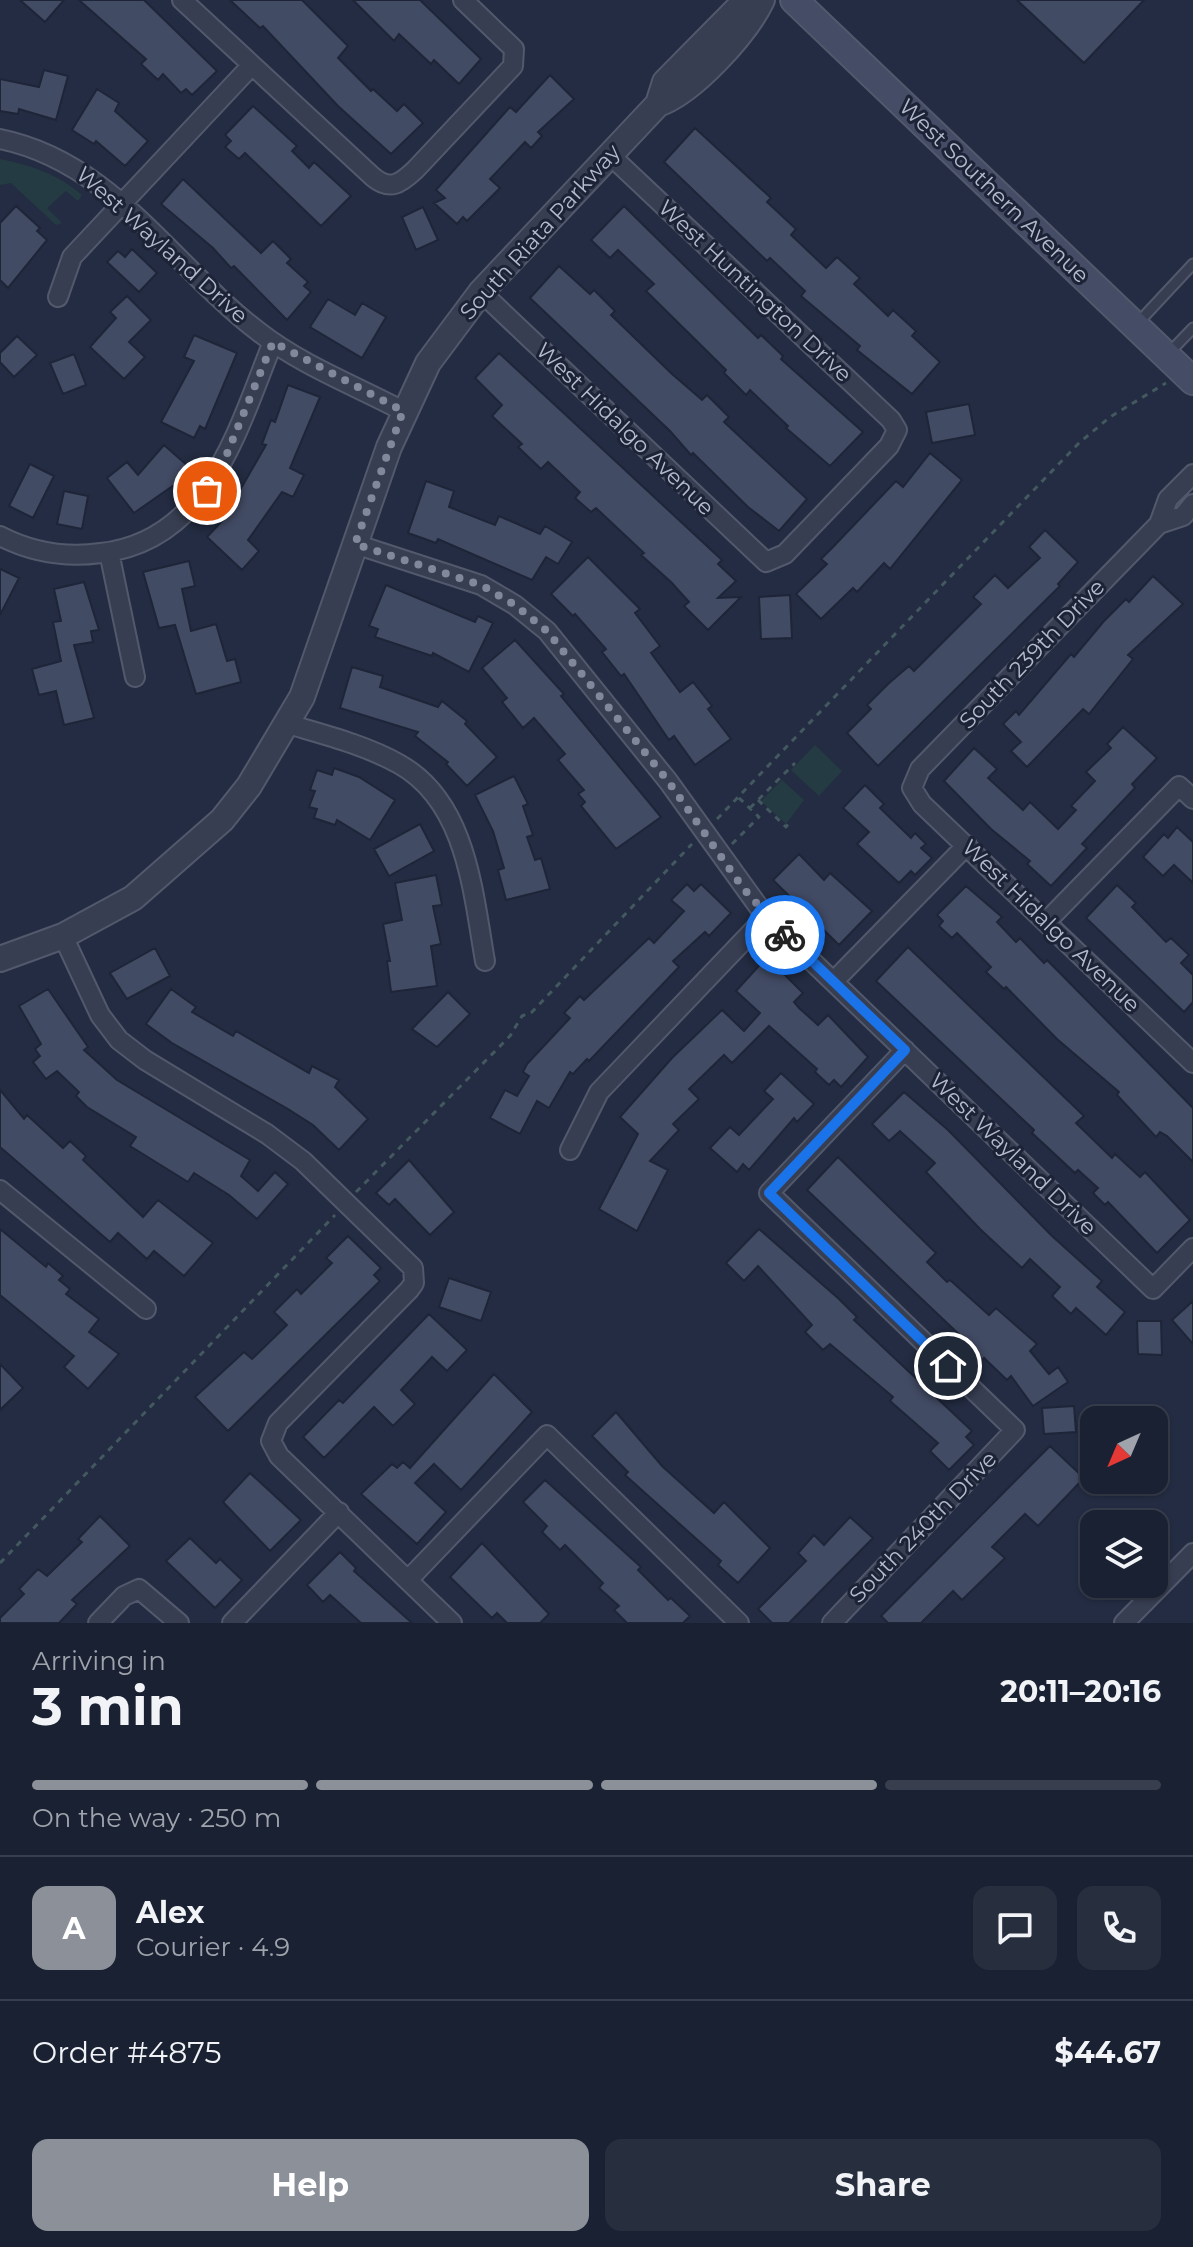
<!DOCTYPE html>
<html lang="en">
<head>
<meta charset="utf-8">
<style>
  :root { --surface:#1a2132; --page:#272e3e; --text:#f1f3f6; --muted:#9fa3ac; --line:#383e4d; --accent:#8c9099 }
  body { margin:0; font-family:Montserrat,sans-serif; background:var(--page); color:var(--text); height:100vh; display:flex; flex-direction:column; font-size:30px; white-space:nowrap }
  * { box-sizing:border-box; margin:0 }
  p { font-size:26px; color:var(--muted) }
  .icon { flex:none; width:44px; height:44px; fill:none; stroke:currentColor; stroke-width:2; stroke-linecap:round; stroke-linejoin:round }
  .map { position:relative; height:1623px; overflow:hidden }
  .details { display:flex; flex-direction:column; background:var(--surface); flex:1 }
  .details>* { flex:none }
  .needle { width:52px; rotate:224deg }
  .tools { position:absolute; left:1080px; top:1406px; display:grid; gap:16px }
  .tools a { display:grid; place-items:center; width:88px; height:88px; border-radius:16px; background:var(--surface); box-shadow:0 2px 6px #0004,0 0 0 2px var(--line); font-size:40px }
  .pin { position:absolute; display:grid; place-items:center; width:68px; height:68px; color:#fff; margin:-34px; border:4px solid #fff; border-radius:50%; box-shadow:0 2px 8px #0007 }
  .courier { position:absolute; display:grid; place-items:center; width:80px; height:80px; margin:-40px; border:6px solid #1a73e8; border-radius:50%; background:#fff; color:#222; box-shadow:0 2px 10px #0007 }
  .overview em { font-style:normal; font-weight:700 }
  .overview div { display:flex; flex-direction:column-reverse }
  .overview { display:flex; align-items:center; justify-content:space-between; height:136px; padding:0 32px }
  h1 { font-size:52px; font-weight:700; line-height:60px }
  .bar { display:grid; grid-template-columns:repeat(4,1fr); gap:12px 8px; align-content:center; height:96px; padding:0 32px }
  .bar i { height:10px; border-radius:6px; background:var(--line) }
  .bar .selected { background:var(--accent) }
  .bar p { grid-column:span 4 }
  .line { display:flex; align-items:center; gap:20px; padding:0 32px; border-top:2px solid var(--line) }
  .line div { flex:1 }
  .round { display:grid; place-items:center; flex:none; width:84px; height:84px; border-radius:16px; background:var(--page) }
  .action { display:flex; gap:16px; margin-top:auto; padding:16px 32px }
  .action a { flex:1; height:92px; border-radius:16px; background:var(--accent); color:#fff; font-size:32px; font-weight:700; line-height:92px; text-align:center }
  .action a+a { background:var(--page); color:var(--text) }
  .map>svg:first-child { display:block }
  .green { fill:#253b43 }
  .building { fill:#424b64; stroke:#1e2538; stroke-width:2 }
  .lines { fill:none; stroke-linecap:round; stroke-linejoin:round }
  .service-casing { stroke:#52596c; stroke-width:13 }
  .minor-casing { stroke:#52596c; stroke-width:22 }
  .tertiary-casing { stroke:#52596c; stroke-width:28 }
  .secondary-casing { stroke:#52596c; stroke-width:30 }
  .path { stroke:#43585f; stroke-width:3; stroke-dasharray:6 6; stroke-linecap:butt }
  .service { stroke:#373e51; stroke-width:9 }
  .minor { stroke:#373e51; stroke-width:18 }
  .tertiary { stroke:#373e51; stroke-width:24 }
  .secondary { stroke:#454c65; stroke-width:26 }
  .done { stroke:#81889c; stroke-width:8; stroke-dasharray:0 14.4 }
  .route { stroke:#1a73e8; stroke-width:10 }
  .labels { text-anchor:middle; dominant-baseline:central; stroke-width:6; stroke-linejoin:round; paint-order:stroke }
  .street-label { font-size:22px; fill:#b4bacc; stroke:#1c2336 }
</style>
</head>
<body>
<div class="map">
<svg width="1193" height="1623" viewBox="0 0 1193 1623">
  <rect width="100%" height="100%" fill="#232c42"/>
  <path class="green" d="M0,159C30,165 58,174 82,195L78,201L66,191L47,208L62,223L56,225L11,183L0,185Z
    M815,745L842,771L819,796L791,770Z
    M782,780L804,800L786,824L761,801Z"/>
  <path class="building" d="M20,0H64L45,22Z
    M79,0H144L217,71L192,95L186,89L181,93L163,74L158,80L141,64L146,59Z
    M230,0H302L348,46L338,58L371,91L373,89L397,111L404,104L423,123L391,154L338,106L263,26L260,28Z
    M353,0H420L481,59L459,84L434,60L431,64L399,34L394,41Z
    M1017,0H1144L1084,63Z
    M44,70L68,76L56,120L19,109L18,114L0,111V79L39,87Z
    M550,75L574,99L538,132L542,136L531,148L525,142L490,179L500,188L467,221L463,217L457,224L434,203L445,198L436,190L510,107L516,112Z
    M97,89L119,103L115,111L148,141L125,166L96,141L94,144L72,130Z
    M253,106L297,146L292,151L309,168L314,162L351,196L321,226L245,153L239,159L225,147L231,141L225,135Z
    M695,128L771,198L767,202L796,229L791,235L826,268L837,257L860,278L854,284L888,316L893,310L916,331L912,336L940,362L912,394L857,350L860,346L801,296L805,291L770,258L767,261L664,162Z
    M183,179L261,253L273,241L291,259L287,263L308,282L304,286L311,292L287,320L234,266L231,268L213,248L161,204Z
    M16,206L40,228L37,231L47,240L8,288L0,280V223Z
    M624,206L758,338L761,335L783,356L781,359L863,432L830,466L786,428L788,426L750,390L746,395L724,373L726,370L646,291L654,284L618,250L610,258L591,240Z
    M423,207L438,240L416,250L402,217Z
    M132,249L157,273L139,292L107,262L118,251L125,257Z
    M559,266L590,294L594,290L615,311L611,315L672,374L702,400L707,395L729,417L724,422L807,499L779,531L748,507L693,453L691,455L670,431L530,298Z
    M127,296L151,320L129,342L145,357L124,379L90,347L116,318L110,312Z
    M328,299L355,315L362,303L386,317L362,358L310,327Z
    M194,335L237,353L205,429L200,426L194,438L161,422L194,361L184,357Z
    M17,336L37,355L14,377L0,362V353Z
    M499,353L722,560L718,564L736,581L718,598L741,597L708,630L684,606L689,602L671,582L641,555L644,553L596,508L591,512L575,498L580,492L548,462L541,469L518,447L522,444L492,416L502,405L475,378Z
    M74,354L86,385L63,394L50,363Z
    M288,385L320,397L290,468L304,475L293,497L282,492L248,540L259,551L242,570L207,537L236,506L232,504L266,445L262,444L271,420L275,422Z
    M969,404L975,435L932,443L926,412Z
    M164,445L189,467L174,485L134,513L107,478L127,462L138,475Z
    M930,453L962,480L890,569L884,563L857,592L853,588L821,619L796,594L827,564L821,559L833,547L896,481L903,487Z
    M30,464L54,476L33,518L9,506Z
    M426,481L454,491L449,507L495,525L499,516L540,534L545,526L572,542L558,564L546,557L532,580L438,539L436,543L408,533Z
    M64,491L88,496L82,529L57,524Z
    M1045,530L1078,562L1058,584L1060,586L878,766L847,733L871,709L867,705L888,684L909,666L914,671L981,604L973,597L995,575L1008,588L1040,558L1029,547Z
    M588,557L640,609L635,613L660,646L651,653L680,692L693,682L712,706L708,709L731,739L695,765L674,736L669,740L624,674L621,676L602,652L606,649L575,614L573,616L551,594Z
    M189,561L195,586L182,589L191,631L216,624L227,661L235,659L241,682L196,694L175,625L159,628L143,572Z
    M0,569L19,578L0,615Z
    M1153,576L1183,604L1128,655L1133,659L1089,714L1083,709L1027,767L1011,751L1021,742L1003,724L1016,711L1019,715L1071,654L1074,657L1104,621L1126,599L1129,602Z
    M84,582L99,630L91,631L93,642L74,645L94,718L64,725L56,691L39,695L32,669L61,661L53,622L61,621L54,589Z
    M386,585L475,622L478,616L493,623L469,672L433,653L432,656L375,637L378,629L369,626Z
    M790,595L792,638L761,639L759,597Z
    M515,640L564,694L561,696L661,817L616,849L581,806L585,802L578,794L584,790L558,760L565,754L534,718L523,728L502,702L507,698L482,668Z
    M352,667L383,676L380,687L438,707L442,701L467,721L465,724L497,757L467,786L446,764L448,762L415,736L418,732L340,708Z
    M1123,727L1157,758L1132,784L1135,788L1082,844L1087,848L1051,886L1027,864L1030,861L991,829L944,781L974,748L997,769L988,778L1023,810L1030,802L1058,829L1076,810L1071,806L1095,781L1086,772L1111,748L1107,744Z
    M334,768L359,777L395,800L370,840L337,820L335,825L314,818L317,809L309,807L315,791L310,790L317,770L332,775Z
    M514,776L528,804L523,806L533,835L527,837L535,860L541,858L550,889L506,900L498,870L504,868L493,831L475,795Z
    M865,785L884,804L880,808L911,838L915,833L926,844L921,848L932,858L915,875L911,871L899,883L857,844L869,832L843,808Z
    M420,824L434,851L389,876L374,849Z
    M1177,827L1193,842V883L1174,865L1163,876L1143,857L1164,834L1168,838Z
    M799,854L824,880L830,873L872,911L839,945L773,880Z
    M436,875L442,905L433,906L441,944L431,946L437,986L391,992L387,961H390L383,924L402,920L395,883Z
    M687,884L694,891L701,884L731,913L709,936L705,932L673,961L679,967L589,1061L587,1059L573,1074L570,1072L549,1108L537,1101L520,1134L490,1118L505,1090L517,1096L529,1076L523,1072L527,1064L570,1018L564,1013L580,996L584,1000L649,938L654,943L684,911L671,900Z
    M1117,885L1136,903L1132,907L1166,942L1171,938L1189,955L1181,963L1193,975V1002L1184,1012L1086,918Z
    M966,886L1002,917L997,922L1016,942L1020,938L1044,963L1047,960L1193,1108V1162L1167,1136L1160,1132L1156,1137L1117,1095L1119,1092L1057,1039L1006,987L1004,989L986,972L991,967L957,933L952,938L939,926L943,921L937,915Z
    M908,947L1084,1116L1076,1123L1112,1158L1115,1154L1140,1177L1145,1172L1190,1220L1157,1253L1108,1202L1105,1205L1093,1193L1098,1188L1078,1170L1075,1173L1032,1133L1034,1130L876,981Z
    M155,948L170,976L127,999L110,973Z
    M767,957L803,993L794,1002L799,1008L818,1025L828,1015L868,1057L841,1087L834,1080L829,1085L815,1072L817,1069L769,1026L732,1063L724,1055L689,1089L699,1099L673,1124L679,1130L650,1161L668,1170L637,1231L599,1209L638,1134L620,1117L672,1058L722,1010L744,1031L760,1013L736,991Z
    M48,989L88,1047L84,1050L117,1080L250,1160L241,1176L258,1191L275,1172L288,1184L257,1219L229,1195L194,1173L188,1182L130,1146L136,1137L87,1107L76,1096L79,1092L57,1071L46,1079L33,1062L40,1056L35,1049L41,1044L19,1006Z
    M171,989L196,1007L192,1012L233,1036L236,1031L309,1073L312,1066L339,1080L335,1087L368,1119L339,1150L313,1125L288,1109L172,1043L146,1024Z
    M448,992L470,1014L437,1047L412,1029Z
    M781,1073L814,1104L797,1122L794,1118L749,1170L743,1164L737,1172L710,1148L730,1127L739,1135L773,1099L764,1091Z
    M0,1090L24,1119L27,1115L63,1148L70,1141L86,1156L83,1160L143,1217L158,1200L213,1243L184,1276L154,1251L147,1259L118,1233L110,1242L0,1147Z
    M904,1092L948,1130L1052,1236L1102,1281L1097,1287L1125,1312L1106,1335L1076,1308L1071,1314L1052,1296L1060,1287L1030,1259L1022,1268L980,1229L926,1172L935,1163L900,1131L889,1141L872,1124Z
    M838,1157L936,1253L927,1262L947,1282L950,1280L989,1315L996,1308L1037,1344L1030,1351L1049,1374L1058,1367L1068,1382L1033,1406L1011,1376L1007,1380L984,1358L982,1360L963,1342L965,1340L807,1190Z
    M409,1160L454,1212L430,1235L395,1199L389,1205L376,1193Z
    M0,1229L46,1267L48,1263L63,1276L59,1280L70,1289L66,1294L99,1319L89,1332L119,1354L88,1389L64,1367L74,1356L0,1295Z
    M759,1229L839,1299L857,1317L854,1320L972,1431L966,1437L974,1445L949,1470L930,1451L938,1443L890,1401L893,1397L830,1344L823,1350L805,1332L812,1325L758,1266L744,1281L726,1263Z
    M348,1236L381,1268L374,1275L380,1281L228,1431L195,1397L244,1352L252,1359L287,1325L274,1312L297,1289L301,1294L332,1263L326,1258Z
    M449,1278L491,1292L481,1321L439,1307Z
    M1193,1301V1344L1172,1320Z
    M429,1314L467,1350L447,1371L432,1357L401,1390L415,1404L393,1426L374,1407L324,1458L303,1437L339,1400L343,1403Z
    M1137,1321H1161L1162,1355L1138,1354Z
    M0,1364L23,1388L0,1410Z
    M494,1374L532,1412L461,1490L434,1464L415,1483L446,1512L417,1544L361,1494L392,1464L397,1468L403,1462L410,1468Z
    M1074,1406L1076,1432L1044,1434L1042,1408Z
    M616,1412L662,1466L714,1513L724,1502L770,1548L738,1583L718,1565L721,1561L625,1475L628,1472L592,1436Z
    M1050,1446L1084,1478L1038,1526L1025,1514L992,1547L1005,1558L962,1600L953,1591L921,1623H888L881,1616Z
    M250,1473L301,1520L270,1551L223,1502Z
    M545,1480L641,1567L638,1570L668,1600L671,1598L690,1616L683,1623H627L614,1610L619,1606L599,1588L603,1583L565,1545L560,1550L542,1532L547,1526L523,1502Z
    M100,1516L130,1546L72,1600L77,1604L59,1623H0V1618L24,1594L19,1589L38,1569L47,1576L82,1542L78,1539Z
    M850,1517L873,1538L789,1623H772L758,1609L806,1561L798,1553L814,1535L824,1545Z
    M190,1538L216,1563L220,1559L242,1580L215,1608L166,1561Z
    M482,1543L549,1614L540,1623H507L497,1613L492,1618L450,1577Z
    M340,1552L356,1568L354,1571L412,1623H361L330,1595L323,1602L307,1585Z"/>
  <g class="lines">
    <defs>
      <path id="service" d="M1137,324L1193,264
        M1168,354L1193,328"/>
      <path id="minor" d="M182,0L373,177C390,191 400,184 415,170L513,66L514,49L463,0
        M0,139C113,162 172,266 259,332C301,365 356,386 403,411
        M481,292L766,562L785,554L889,446L897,430L891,420L610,155
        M58,297L72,257L252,65
        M1193,474L1168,499L1159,524L920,769L912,788L922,804L1193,1063
        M1159,524L1183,516L1193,504
        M0,536C33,553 65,558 101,553C209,541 238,428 273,342
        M355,544L481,585L515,605L547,631L668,781L766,917L1153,1289L1193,1248
        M109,552L135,677
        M288,724C325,735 365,745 399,764C467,802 473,893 485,961
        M1047,921L1179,786L1193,799
        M63,936L100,1015L119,1040L145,1060L267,1134L303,1161L413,1268L414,1283L409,1290L278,1423L271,1441L279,1456L452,1623
        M834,981L967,845
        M570,1150L599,1092L766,917
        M0,1190L146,1309
        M408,1580L547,1435L739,1623
        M98,1623L124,1596L139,1589L179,1623
        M232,1623L339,1512
        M832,1623L1015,1430L769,1193L905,1050
        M1124,1623L1193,1553"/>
      <path id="tertiary" d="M658,104C693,92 746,33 762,0
        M0,959L63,936L133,898L222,820L249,786L302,697L389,447L428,363L481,292L658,104L665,82L746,0"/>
      <path id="secondary" d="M794,0L1193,381"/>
    </defs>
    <use href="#service" class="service-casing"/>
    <use href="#minor" class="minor-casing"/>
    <use href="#tertiary" class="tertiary-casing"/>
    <use href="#secondary" class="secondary-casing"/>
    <path class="path" d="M758,800L786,827L791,820
      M750,808L795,763
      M717,819L1079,443L1110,417L1166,383
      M732,844L759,817L738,797
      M356,1192L510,1036L522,1016L532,1012L692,844
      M0,1563L335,1215"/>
    <use href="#service" class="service"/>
    <use href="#minor" class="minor"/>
    <use href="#tertiary" class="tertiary"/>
    <use href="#secondary" class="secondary"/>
  </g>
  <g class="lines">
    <path class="done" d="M207,491L224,461L273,342L403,411L355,544L481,585L515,605L547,631L668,781L743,888L785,935"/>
    <path class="route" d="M785,935L905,1050L769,1193L948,1366"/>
  </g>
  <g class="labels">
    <g class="street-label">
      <text transform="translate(994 191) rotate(44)">West Southern Avenue</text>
      <text transform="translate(540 232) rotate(-48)">South Riata Parkway</text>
      <text transform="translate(162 245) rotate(42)">West Wayland Drive</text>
      <text transform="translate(755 291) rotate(43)">West Huntington Drive</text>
      <text transform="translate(625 429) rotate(44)">West Hidalgo Avenue</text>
      <text transform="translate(1032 654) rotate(-46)">South 239th Drive</text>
      <text transform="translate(1051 926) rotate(44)">West Hidalgo Avenue</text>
      <text transform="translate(1013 1154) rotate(44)">West Wayland Drive</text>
      <text transform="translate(923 1527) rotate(-46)">South 240th Drive</text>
    </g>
  </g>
</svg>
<div class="tools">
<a><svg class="needle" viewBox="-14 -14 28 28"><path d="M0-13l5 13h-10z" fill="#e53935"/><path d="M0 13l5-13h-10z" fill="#9fa3ac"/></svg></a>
<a><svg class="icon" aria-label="layers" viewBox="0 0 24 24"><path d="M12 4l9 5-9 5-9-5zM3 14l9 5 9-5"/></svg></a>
</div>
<div class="pin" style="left:207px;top:491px;background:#ea580c"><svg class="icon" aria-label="bag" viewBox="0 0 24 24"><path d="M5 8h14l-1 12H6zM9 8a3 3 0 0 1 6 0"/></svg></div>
<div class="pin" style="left:948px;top:1366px;background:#1f2937"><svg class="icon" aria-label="home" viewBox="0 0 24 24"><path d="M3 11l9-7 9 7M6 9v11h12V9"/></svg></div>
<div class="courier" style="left:785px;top:935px"><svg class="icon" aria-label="bike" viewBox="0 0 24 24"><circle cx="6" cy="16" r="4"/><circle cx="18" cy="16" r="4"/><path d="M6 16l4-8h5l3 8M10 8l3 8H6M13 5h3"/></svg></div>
</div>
<section class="details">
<div class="overview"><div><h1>3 min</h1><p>Arriving in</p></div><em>20:11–20:16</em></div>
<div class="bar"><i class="selected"></i><i class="selected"></i><i class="selected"></i><i></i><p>On the way · 250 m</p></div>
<div class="line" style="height:144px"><b class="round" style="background:var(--accent);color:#fff">A</b><div><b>Alex</b><p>Courier · 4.9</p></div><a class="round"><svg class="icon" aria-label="chat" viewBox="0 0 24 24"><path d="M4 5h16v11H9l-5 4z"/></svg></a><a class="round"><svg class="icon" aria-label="phone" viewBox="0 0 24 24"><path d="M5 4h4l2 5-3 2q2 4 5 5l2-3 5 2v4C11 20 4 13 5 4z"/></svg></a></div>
<div class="line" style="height:104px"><div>Order #4875</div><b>$44.67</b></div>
<div class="action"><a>Help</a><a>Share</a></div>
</section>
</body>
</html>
